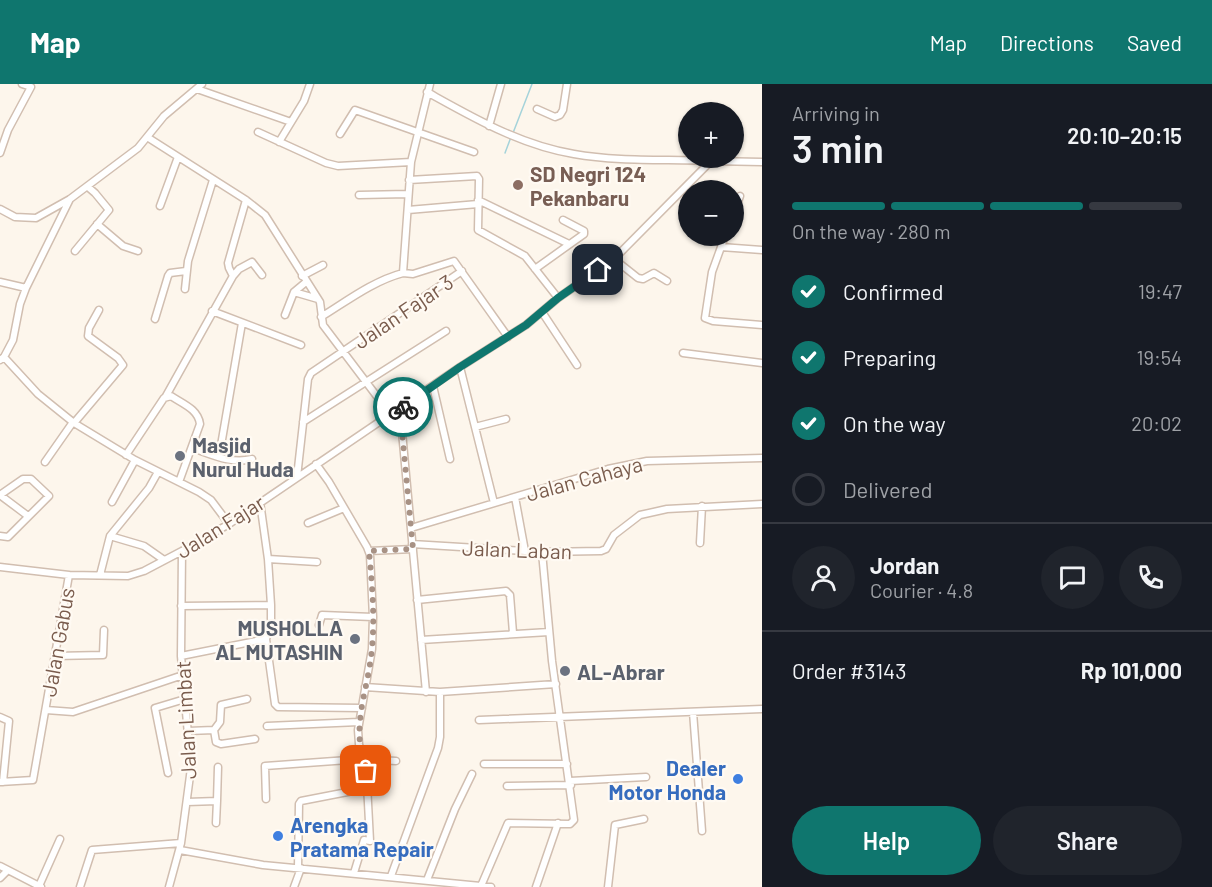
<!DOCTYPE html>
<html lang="en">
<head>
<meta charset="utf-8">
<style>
  :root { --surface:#171b24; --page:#20242c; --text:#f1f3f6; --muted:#9ea1a6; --line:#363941; --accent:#0f766e }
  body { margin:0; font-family:Barlow,sans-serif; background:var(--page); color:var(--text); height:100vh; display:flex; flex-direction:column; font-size:22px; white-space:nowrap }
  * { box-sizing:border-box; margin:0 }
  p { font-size:20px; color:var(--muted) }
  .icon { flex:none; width:33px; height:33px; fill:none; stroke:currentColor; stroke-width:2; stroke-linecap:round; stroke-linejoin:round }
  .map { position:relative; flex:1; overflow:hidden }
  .details { display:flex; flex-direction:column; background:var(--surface); width:450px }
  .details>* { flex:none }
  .buttons { position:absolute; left:678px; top:18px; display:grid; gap:12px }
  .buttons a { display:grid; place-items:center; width:66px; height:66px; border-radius:50%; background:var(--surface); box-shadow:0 2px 4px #0004; font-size:30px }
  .pin { position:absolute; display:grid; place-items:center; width:51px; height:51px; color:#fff; margin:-26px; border-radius:12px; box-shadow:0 3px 9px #0006 }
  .courier { position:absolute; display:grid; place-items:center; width:60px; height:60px; margin:-30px; border:4px solid #0f766e; border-radius:50%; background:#fff; color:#222; box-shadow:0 2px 8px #0007 }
  .summary em { font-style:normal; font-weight:600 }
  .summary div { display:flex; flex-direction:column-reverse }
  .summary { display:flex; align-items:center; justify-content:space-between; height:102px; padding:0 30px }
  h1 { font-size:39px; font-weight:600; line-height:45px }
  .bar { display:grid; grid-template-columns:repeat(4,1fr); gap:9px 6px; align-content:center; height:72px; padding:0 30px }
  .bar i { height:8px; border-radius:4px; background:var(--line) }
  .bar .selected { background:var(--accent) }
  .bar p { grid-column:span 4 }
  .line { display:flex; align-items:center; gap:15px; padding:0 30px; border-top:2px solid var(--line) }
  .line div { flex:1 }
  .round { display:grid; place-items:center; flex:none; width:63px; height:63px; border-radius:32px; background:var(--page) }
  ol { padding:0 30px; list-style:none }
  li { display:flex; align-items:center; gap:18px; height:66px }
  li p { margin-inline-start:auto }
  li .icon { padding:6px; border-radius:50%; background:var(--accent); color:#fff; stroke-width:4 }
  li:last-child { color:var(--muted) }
  li i { width:33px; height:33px; border:3px solid var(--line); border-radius:50% }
  .cta { display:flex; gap:12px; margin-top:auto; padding:12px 30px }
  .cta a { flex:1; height:69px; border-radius:36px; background:var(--accent); color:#fff; font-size:24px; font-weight:600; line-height:69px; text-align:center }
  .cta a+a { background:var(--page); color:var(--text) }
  header { display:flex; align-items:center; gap:36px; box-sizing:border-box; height:84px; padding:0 30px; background:var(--accent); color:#fff }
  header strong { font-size:28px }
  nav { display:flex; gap:33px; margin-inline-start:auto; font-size:21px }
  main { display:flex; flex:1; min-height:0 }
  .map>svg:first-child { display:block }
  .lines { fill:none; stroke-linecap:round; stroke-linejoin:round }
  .stream { stroke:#a5d3da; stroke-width:1.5 }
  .minor-casing { stroke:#d1beb0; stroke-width:9 }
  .minor { stroke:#fff; stroke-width:6 }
  .done { stroke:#a89285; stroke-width:6; stroke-dasharray:0 10.8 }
  .route { stroke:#0f766e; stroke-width:8 }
  .education-dot { fill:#8d6e63; stroke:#fffaf3; stroke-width:2 }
  .worship-dot { fill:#6b7280; stroke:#fffaf3; stroke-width:2 }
  .shop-dot { fill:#3f7fe0; stroke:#fffaf3; stroke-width:2 }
  .labels { text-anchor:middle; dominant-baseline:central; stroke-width:4.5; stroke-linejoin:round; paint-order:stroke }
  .education-label { font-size:21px; font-weight:bold; fill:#785e54; stroke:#fffaf3; text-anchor:start }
  .street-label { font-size:21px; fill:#7a5c4d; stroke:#fffaf3 }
  .worship-label { font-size:21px; font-weight:bold; fill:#5b616d; stroke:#fffaf3; text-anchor:start }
  .shop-label { font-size:21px; font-weight:bold; fill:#366cbe; stroke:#fffaf3; text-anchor:end }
</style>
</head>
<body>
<header>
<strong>Map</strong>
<nav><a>Map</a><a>Directions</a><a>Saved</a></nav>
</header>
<main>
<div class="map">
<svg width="762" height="803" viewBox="0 0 762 803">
  <rect width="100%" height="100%" fill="#fdf6ec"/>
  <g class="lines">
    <path class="stream" d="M513,49L532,0
      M505,69L511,53"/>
    <defs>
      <path id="minor" d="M430,0L411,78L403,189L413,190L454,177L508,253
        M197,5L291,38
        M427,8C474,34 520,61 574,70C619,78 666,75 711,77
        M537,25L555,33L560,31L563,26L567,0
        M489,42L501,0
        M258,48L326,79L338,82L411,78
        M340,50L355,26L474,68
        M147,53L246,116L265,131L320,218L323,241L391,331
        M279,58L304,17L310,0
        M0,69L8,46L31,3L22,0
        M409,96L477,92L479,95L478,146L525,172L558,214
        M359,111L408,110
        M246,116L228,179L229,184L233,192L239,185L252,178L262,191
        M478,116L569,160
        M160,122L178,73
        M0,125L15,133L36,134L70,115L138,64L164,32L202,0
        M408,126L478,120
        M734,129L740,112
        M97,140L123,162L138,167
        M725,152L712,188L705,234L713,237L762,241
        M721,163L762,166
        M75,167L109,126L95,109L88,103
        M614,175L638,194L643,195L654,189L667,197
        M535,185L584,150V147L563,136
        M302,192L323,181
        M0,198L26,204
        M185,205L188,177L213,96
        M294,208L318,215
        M212,227L301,261
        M542,228L577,281
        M285,231L294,208L306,198
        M321,233C347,217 373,197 403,189
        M155,235L168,192L170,189L186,187
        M683,269L762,279
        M4,273L38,310L74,339L135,376L199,408L211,416L229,440
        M0,276L4,273L13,256L20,220L26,204L70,115
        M460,283L494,419
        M433,302L450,375
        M166,312L233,192
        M400,326L426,608
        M303,338L446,247
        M74,339L123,281L118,274L88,252L89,244L99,226
        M475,343L506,335
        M192,364C213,371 230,380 252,375
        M126,371L164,314L171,312C183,320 198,325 200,340L179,398
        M219,373L242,239
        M45,378L73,338
        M316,380L329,398L367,463L370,471L373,533L372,565L358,646L359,660L367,700L370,757L364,756L354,789
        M297,393L308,295L311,289L462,187
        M0,411L23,395H31L49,412L8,453L0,452
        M0,411L28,432
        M515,413L525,467
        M112,418L135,376
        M260,418L268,475L271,521V540L266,555L275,620L278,623L362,624
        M308,439L344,424
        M411,444L608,385L647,377L762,374
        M110,452L144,462L164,476
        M700,459L702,422
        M412,460L542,468L601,467L606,465L614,451L640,431L667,425L762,420
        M369,467L413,465
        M268,475L317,478
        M0,483L69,491L128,492L144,487L182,467L229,440L460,283L526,241L558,214L614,175L711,77L762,78
        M100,491L110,452L149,404L158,388
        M417,516L506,507L510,511L513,549
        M181,522L271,521
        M319,541L322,531L373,533
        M421,556L549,548
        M55,572L103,571L104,546
        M181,572L266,555
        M365,603L440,608L556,600
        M46,626L73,628L183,591
        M693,628L702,747
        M0,633L9,637L3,698
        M479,636L762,625
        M267,642L359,638
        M214,646L220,638L221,621L247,615
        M188,647L214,646L216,658L221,660L255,655
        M484,680H567
        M168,689L155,624L185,615
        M570,697L646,693
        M0,698L33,696L69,491
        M507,702L571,701
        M266,715L265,682L362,675L396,677
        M187,718L217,717L218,683
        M216,739L217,717
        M180,766L263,781L491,803
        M0,782L41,803
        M298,784L299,720L301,717L368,704
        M391,792L438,664L440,653V608
        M0,794L7,787
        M427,796L455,725L472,690
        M39,802L60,755
        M481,802L508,739L570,740L574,736L552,577L542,468
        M80,803L92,766L181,759
        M169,803L181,759L191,684L181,572L182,467
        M294,803L301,784
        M536,803L558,739
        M608,803L615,741L644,735"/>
    </defs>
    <use href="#minor" class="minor-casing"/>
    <use href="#minor" class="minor"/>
  </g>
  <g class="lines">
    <path class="done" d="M366,687C350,639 368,610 372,564C375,532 372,499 369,467L413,465L400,326L403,323"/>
    <path class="route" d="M403,323L460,283L526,241L558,214L598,186"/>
  </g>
  <circle class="education-dot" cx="518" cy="101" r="6"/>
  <g class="worship-dot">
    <circle cx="180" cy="372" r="6"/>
    <circle cx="355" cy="555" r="6"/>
    <circle cx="565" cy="587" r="6"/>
  </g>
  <g class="shop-dot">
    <circle cx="738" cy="695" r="6"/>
    <circle cx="278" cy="752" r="6"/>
  </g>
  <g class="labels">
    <g class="education-label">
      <text x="530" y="89">SD Negri 124<tspan x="530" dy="24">Pekanbaru</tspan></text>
    </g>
    <g class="street-label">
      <text transform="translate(403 227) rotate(-34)">Jalan Fajar 3</text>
      <text transform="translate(584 394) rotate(-15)">Jalan Cahaya</text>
      <text transform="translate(220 442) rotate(-32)">Jalan Fajar</text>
      <text transform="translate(517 465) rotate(2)">Jalan Laban</text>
      <text transform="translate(57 558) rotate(-80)">Jalan Gabus</text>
      <text transform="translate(185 636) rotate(-93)">Jalan Limbat</text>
    </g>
    <g class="worship-label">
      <text x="192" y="360">Masjid<tspan x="192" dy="24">Nurul Huda</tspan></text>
      <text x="343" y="543" text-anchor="end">MUSHOLLA<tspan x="343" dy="24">AL MUTASHIN</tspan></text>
      <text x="577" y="587">AL-Abrar</text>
    </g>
    <g class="shop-label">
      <text x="726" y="683">Dealer<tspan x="726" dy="24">Motor Honda</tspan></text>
      <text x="290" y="740" text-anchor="start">Arengka<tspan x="290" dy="24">Pratama Repair</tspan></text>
    </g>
  </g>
</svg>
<div class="buttons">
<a>+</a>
<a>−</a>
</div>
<div class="pin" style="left:366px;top:687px;background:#ea580c"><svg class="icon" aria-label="bag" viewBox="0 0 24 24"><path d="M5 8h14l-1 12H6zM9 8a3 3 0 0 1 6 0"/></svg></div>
<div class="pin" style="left:598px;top:186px;background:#1f2937"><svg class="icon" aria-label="home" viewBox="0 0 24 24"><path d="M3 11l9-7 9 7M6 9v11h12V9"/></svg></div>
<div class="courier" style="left:403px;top:323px"><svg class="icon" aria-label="bike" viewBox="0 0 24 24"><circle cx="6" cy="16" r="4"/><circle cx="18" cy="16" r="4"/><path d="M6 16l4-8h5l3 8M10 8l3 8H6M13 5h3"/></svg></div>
</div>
<section class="details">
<div class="summary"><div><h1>3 min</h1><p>Arriving in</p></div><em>20:10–20:15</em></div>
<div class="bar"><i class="selected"></i><i class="selected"></i><i class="selected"></i><i></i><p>On the way · 280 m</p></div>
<ol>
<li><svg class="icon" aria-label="check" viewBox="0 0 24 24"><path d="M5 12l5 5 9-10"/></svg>Confirmed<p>19:47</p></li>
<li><svg class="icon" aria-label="check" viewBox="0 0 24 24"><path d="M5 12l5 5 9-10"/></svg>Preparing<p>19:54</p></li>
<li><svg class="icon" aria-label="check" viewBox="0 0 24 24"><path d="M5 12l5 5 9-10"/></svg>On the way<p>20:02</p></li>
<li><i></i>Delivered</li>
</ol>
<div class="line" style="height:108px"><a class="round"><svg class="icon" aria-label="person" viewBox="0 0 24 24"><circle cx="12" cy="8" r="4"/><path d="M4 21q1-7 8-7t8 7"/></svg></a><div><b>Jordan</b><p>Courier · 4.8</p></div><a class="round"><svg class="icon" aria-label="chat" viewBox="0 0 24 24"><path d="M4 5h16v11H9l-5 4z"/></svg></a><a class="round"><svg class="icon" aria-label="phone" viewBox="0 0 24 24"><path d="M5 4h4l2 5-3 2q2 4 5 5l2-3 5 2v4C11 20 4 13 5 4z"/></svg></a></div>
<div class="line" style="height:78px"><div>Order #3143</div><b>Rp 101,000</b></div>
<div class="cta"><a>Help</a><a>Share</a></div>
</section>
</main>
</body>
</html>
